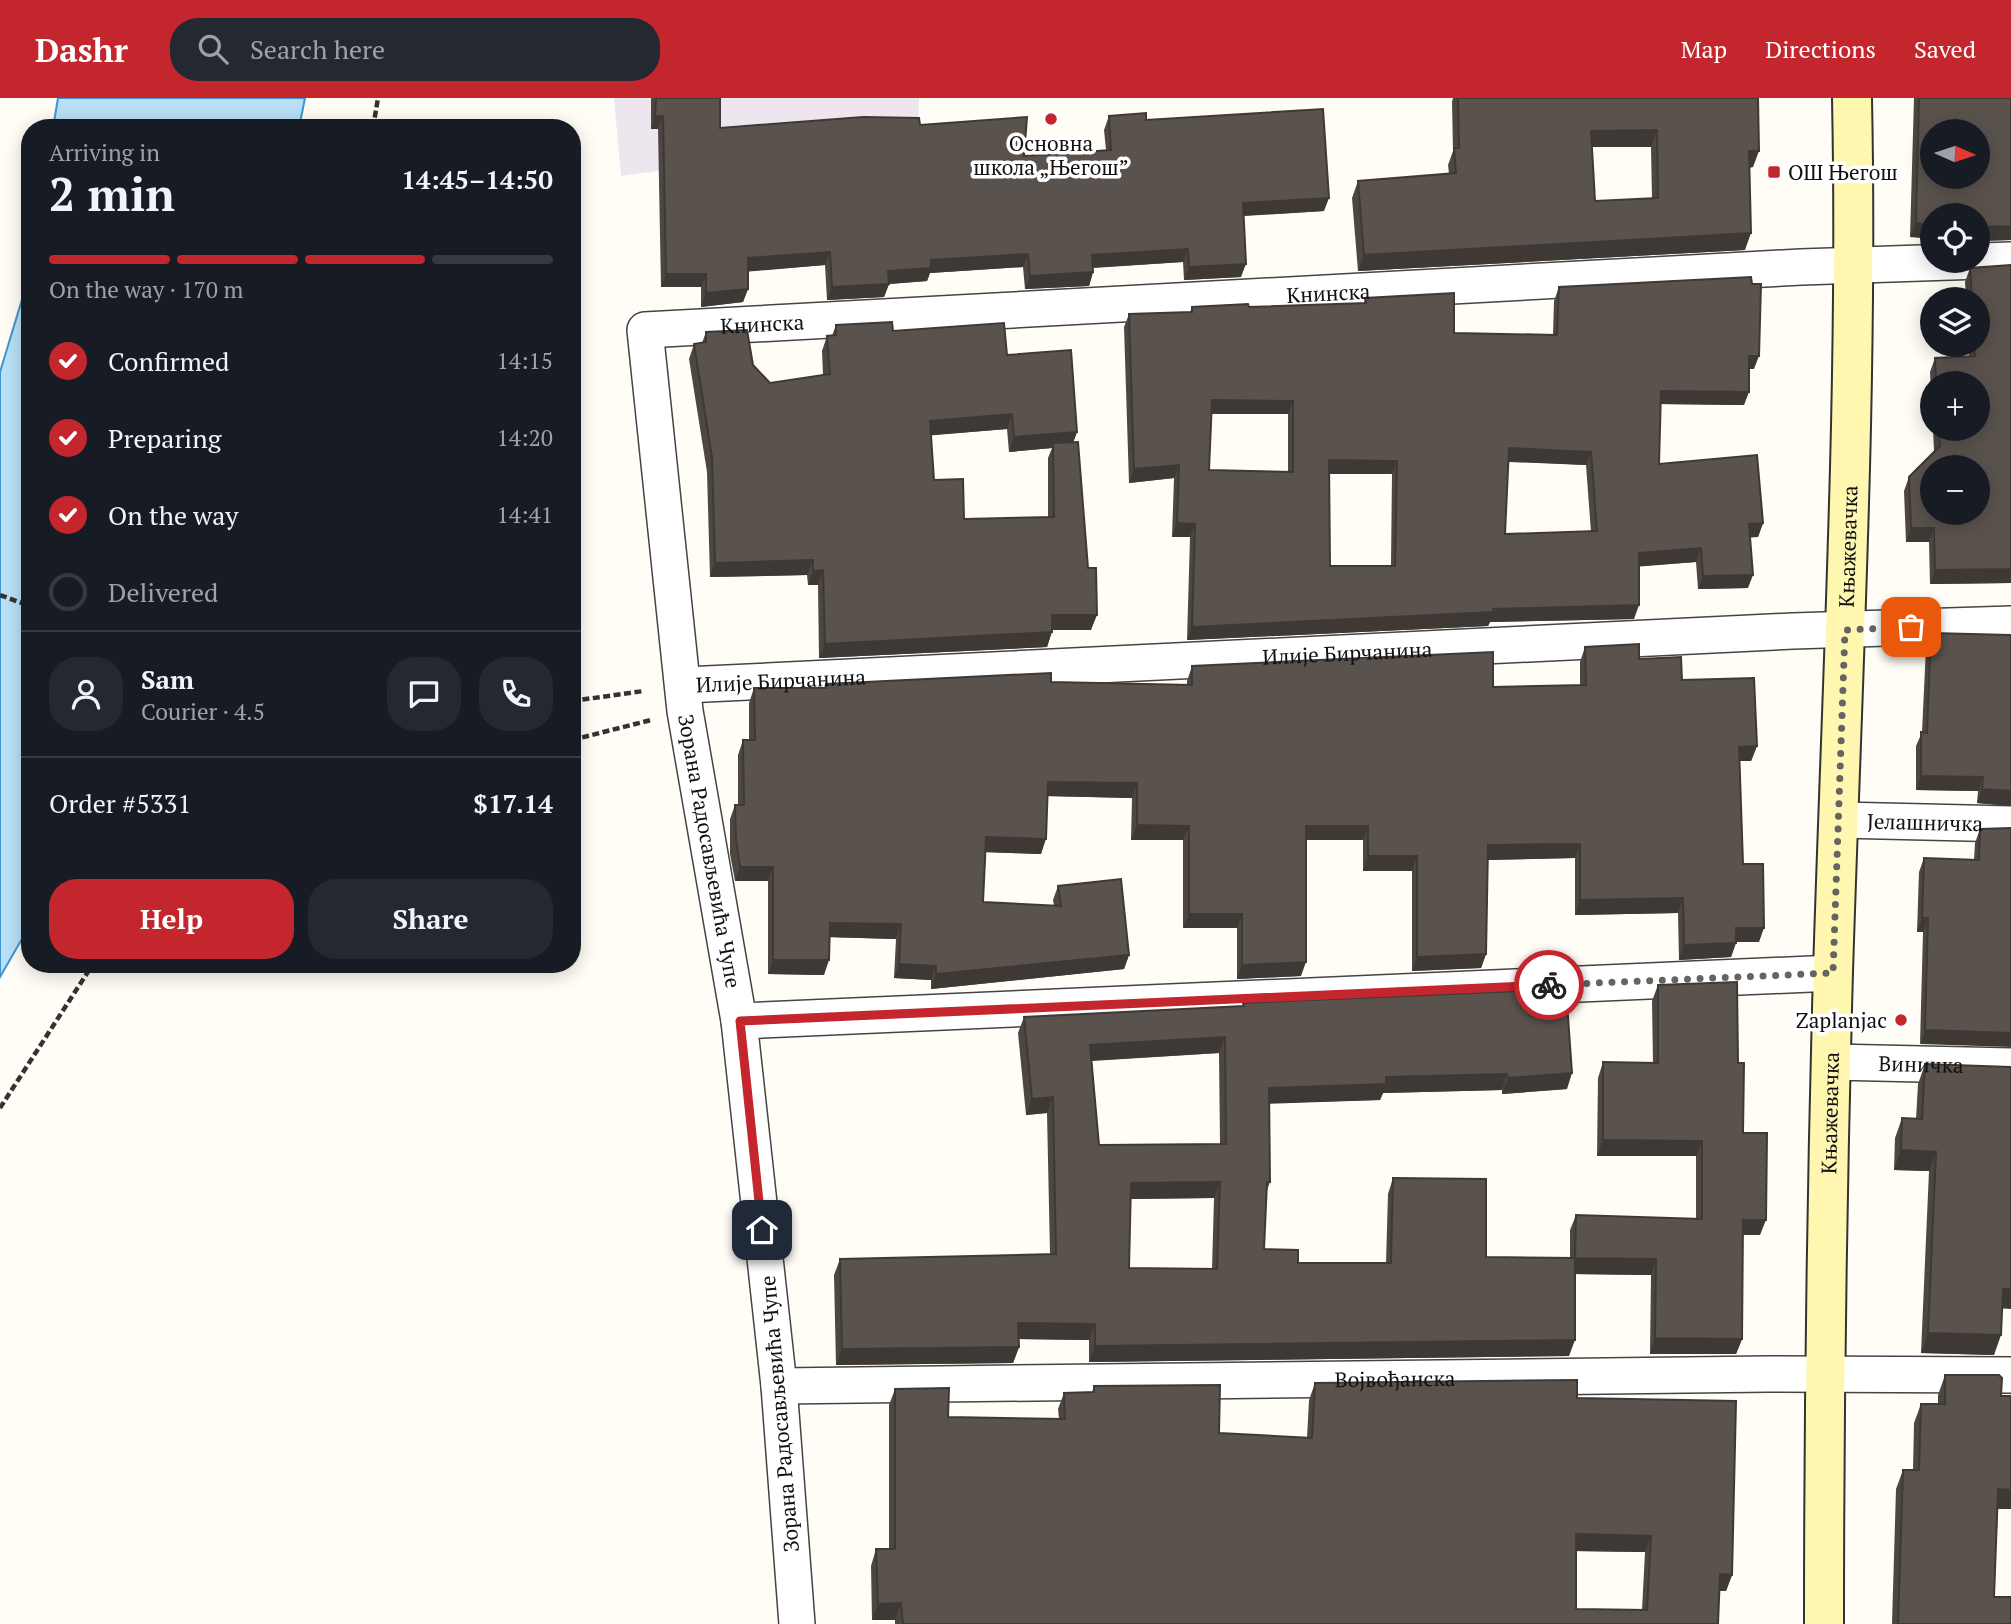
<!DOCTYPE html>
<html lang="en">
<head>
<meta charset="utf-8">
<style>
  :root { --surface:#171b24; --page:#242831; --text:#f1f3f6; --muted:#9ea1a6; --line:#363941; --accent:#c4262e }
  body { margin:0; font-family:"PT Serif",serif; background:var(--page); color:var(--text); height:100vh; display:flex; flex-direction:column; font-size:26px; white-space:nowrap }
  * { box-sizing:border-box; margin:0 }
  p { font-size:23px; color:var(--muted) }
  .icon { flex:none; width:38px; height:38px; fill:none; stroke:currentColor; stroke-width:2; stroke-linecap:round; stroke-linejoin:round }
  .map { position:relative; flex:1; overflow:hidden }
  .sheet { position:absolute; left:21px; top:21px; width:560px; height:854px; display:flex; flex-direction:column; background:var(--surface); border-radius:28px; box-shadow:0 4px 18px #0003 }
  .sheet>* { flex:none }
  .needle { width:46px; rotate:93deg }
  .fabs { position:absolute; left:1920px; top:21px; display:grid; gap:14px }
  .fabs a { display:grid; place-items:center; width:70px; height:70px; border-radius:50%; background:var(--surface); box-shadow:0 4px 18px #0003; font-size:35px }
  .pin { position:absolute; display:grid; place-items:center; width:60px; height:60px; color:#fff; margin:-30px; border-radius:14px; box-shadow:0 4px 10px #0006 }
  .courier { position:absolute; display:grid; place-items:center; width:70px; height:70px; margin:-35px; border:5px solid #c4262e; border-radius:50%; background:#fff; color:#222; box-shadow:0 2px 9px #0007 }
  .head em { font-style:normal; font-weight:600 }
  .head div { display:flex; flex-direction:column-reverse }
  .head { display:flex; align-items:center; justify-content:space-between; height:119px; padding:0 28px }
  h1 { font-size:46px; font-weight:600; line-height:52px }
  .bar { display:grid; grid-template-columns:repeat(4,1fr); gap:10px 7px; align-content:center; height:84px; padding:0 28px }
  .bar i { height:9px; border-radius:5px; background:var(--line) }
  .bar .selected { background:var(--accent) }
  .bar p { grid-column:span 4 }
  .line { display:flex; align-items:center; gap:18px; padding:0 28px; border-top:2px solid var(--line) }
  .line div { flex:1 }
  .round { display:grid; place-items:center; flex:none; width:74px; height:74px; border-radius:28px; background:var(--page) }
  ol { padding:0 28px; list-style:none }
  li { display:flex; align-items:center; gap:21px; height:77px }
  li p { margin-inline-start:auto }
  li .icon { padding:7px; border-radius:50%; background:var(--accent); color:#fff; stroke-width:4 }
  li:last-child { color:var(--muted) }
  li i { width:38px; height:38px; border:4px solid var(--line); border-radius:50% }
  .button { display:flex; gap:14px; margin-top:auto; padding:14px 28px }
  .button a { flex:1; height:80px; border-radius:28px; background:var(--accent); color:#fff; font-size:28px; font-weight:600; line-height:80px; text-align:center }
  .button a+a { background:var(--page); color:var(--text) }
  header { display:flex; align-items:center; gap:42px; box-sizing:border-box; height:98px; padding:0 35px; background:var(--accent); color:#fff }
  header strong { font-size:33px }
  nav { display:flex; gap:38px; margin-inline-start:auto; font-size:24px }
  .search { width:490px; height:63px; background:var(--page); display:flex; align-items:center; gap:18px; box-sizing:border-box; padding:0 24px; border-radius:28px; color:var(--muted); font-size:26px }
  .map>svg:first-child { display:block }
  .industrial { fill:#eee6ef }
  .water { fill:#b9e0f7; stroke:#3f96cf; stroke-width:2 }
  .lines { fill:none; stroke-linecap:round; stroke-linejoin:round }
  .minor-casing { stroke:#444; stroke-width:38 }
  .secondary-casing { stroke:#333; stroke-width:42 }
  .path { stroke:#333; stroke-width:4.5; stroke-dasharray:7 3.5; stroke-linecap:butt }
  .minor { stroke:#fff; stroke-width:35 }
  .secondary { stroke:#fff6b0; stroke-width:38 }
  .wall { fill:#4d4742; fill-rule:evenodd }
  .shaded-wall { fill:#3f3936 }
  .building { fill:#5a524d; stroke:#3f3936; stroke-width:2; fill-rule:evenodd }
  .done { stroke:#646461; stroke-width:7; stroke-dasharray:0 12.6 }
  .route { stroke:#c4262e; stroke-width:9 }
  .poi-dot { fill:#c4262e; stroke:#fff; stroke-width:2.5 }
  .labels { text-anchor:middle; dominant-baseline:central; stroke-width:7; stroke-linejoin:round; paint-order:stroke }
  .poi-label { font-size:21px; fill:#111; stroke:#fff }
  .street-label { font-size:21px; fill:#111; stroke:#fff }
</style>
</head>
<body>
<header>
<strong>Dashr</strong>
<div class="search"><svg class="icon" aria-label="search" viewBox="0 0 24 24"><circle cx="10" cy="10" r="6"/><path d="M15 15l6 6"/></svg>Search here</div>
<nav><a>Map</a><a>Directions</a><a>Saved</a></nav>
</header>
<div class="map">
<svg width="2011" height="1526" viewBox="0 0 2011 1526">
  <rect width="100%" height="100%" fill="#fffdf5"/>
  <path class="industrial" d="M614,0H919L918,37L621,78Z"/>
  <path class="water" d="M58,0H305L299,30H53Z
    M30,163V827L0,879V274L24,195Z"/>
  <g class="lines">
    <defs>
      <g id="minor">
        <path id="s1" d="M685,587L1793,533L2011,526"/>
        <path id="s2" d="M1839,722L2011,726"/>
        <path d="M739,923L1833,875"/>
        <path id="s3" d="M1832,964L2011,968"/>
        <path id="s4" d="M779,1288L1768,1276L2011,1277"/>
        <path id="s5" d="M797,1526L779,1288L739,923L685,613L645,232L1801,169L2011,162"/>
      </g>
      <g id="secondary">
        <path id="s6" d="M1824,1526C1824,1309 1827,1091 1833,874C1842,583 1858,292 1852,0"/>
      </g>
    </defs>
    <use href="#minor" class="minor-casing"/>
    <use href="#secondary" class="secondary-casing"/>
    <path class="path" d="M373,30L378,0
      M0,497L30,508
      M572,603L644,593
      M572,642L651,622
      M0,1010L93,866"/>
    <use href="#minor" class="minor"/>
    <use href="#secondary" class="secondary"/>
  </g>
  <path class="wall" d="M651,0H720V30L920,27L1024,58L1106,52L1104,32L1109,18L1146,22L1324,113L1244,118L1241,179L1184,182L1183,164L1093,170V174L1089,188L1025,191L1023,169L930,175L927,183L889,186L884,199L827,202L825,167L748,173V191L743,204L701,209V189H661L658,31H651Z
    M1453,0H1758L1753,69L1749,70L1745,152L1358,173L1352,100L1358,83L1449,76L1448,67L1453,53L1452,4ZM1592,49H1651L1652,101L1595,103Z
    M1914,0H2011V142L1978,143V117L1910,139Z
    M2011,167V485L1930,486L1929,444H1906L1904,393L1909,379L1934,353L1933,331H1978V285H1932V311L1930,274L1935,260L1969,259L1968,247H1978V201H1966L1965,184L1970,170ZM1932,369H1978V415H1932Z
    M1559,189L1754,271H1749L1744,307L1661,306L1659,366L1763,425L1758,439H1750L1748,490L1698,491L1696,464L1639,468L1634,521L1490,524L1488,528L1187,542L1190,439H1172L1174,380L1129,385L1124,229L1129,216L1190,214L1192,209H1249L1364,205L1365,200L1454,235L1553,237L1554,203ZM1212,316H1288V374L1209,372ZM1508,364L1586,367L1591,434L1505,436ZM1329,376H1392L1391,468H1330Z
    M836,227L893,233L1007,257L1077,334L1073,344L1091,532H1052L1047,549L819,560L818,487H808L807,477L710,479L707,374L689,261L694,246L702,245L706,234L753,267L770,285L823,277L822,253L827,238H832ZM1007,331L1009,354L1052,350L1048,360V419L964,421L934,382L931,337Z
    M1931,535L2011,537V708L1977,705L1978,693L1916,692V648L1922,634L1926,549Z
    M1585,549L1639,561L1682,582L1757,648L1751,663H1739L1743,766L1759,844H1736L1731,859L1679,862L1678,815L1575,817V760L1488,762L1486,856L1481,870L1412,873V773H1363V742H1306L1301,878L1237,881V830H1183V742H1131L1132,700L1048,698L1041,756L986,754L983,804L1054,808L1053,802L1058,788L1129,857L1124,871L931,891V882L894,880L896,841L829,839L824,877L768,876V783H735L730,756V721L735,707H738V657L743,642H749V605L754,590H824L826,586L1051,584L1187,587V583L1192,568L1493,589L1580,587V564Z
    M2011,730L1920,946L1923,834H1917L1919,774L1924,760L1974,762L1975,745L1980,731Z
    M1658,887L1738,965L1743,1035L1760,1137H1743L1742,1241L1736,1256H1650L1651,1177L1575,1176L1569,1258L1089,1264V1242L1019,1241V1249L1013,1265L836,1267L834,1177L840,1161L1050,1156L1047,1015L1026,1017L1018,935L1024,919L1242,909L1243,905L1567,991L1502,996V992L1383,995L1380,1002L1269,1005L1270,1084L1266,1095L1264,1151L1298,1165H1386L1388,1096L1393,1080L1486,1159L1570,1160V1132L1576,1117L1696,1121V1058H1597L1598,980L1603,964L1653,965L1652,903ZM1219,955L1220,1046L1099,1047L1092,963ZM1214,1100L1212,1171L1129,1170L1130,1101Z
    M1925,966L2002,1211L1994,1257L1921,1255L1929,1073L1894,1072L1895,1040L1902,1020L1916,1021L1918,986Z
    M1945,1277L2001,1298H2011V1411H1998L1994,1499L2011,1526H1892L1896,1391L1903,1372H1913L1914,1325L1921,1306H1938V1297Z
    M1315,1285L1577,1300L1732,1477L1726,1493H1719L1718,1526H895V1522H872L871,1468L876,1451H889V1307L895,1291L948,1319L1059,1321L1058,1311L1064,1295L1092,1294L1094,1288L1219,1335L1307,1340L1309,1302ZM1576,1453L1645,1454L1642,1512L1576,1511Z"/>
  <path class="shaded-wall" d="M655,18H663L658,31H651Z
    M1657,32L1651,49H1585L1591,33Z
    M1749,53H1759L1753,69L1743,70Z
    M1329,100L1324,113L1238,118L1243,105Z
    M1916,125L1932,127V141L1910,139Z
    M2011,128V142L1978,143V129Z
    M1751,135L1745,152L1358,173L1364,157Z
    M1188,151L1183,164L1087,170L1092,157Z
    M830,154L825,167L743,174L748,160Z
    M1028,156L1023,169L930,175L927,183L889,186L884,199L827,202L832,189L931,162Z
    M1246,166L1241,179L1184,182L1189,169Z
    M1093,174L1089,188L1025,191L1030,178Z
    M666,176H706L701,189H661Z
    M748,191L743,204L701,209L706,195Z
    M1749,258H1759L1754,271H1745Z
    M1661,293L1749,294L1744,307L1656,306Z
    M1212,302L1293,303L1288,316H1207Z
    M1012,316L1007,331L924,338L930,323Z
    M1077,334L1072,348L1053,345L1052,350L1009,354L1014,339Z
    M1509,350L1591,354L1586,367L1504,363Z
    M1329,362L1397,363L1392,376H1324Z
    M1179,367L1174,380L1129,385L1134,371Z
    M1177,425L1195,426L1190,439H1172Z
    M1763,425L1758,439L1744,440L1749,426Z
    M1911,430H1934L1929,444H1906Z
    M1701,450L1696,464L1634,469L1639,455Z
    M813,462L807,477L710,479L715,465Z
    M2011,471V485L1930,486L1935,472Z
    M823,472L818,487H808L813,473Z
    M1753,477L1748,490L1698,491L1703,478Z
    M1639,507L1634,521L1490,524L1488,528L1187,542L1192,529L1493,511Z
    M1052,517H1097L1091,532H1047Z
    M1052,534L1047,549L819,560L825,546Z
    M1757,648L1751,663H1733L1739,649Z
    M1921,678L1983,679L1978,693L1916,692Z
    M1048,684L1137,685L1132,700L1043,698Z
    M1982,691L2011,693V708L1977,705Z
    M1137,727L1189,728L1183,742H1131Z
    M1306,728H1368L1363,742H1300Z
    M986,739L1046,741L1041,756L981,754Z
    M1580,746L1575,760L1483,762L1488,747Z
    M1368,758H1417L1412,773H1363Z
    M740,769H773L768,783H735Z
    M1683,800L1678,815L1575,817L1580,802Z
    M1189,816H1242L1237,830H1183Z
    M1922,820H1928L1923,834H1917Z
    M830,825L901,826L896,841L824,839Z
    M1736,830H1764L1759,844H1730Z
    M1736,845L1731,859L1679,862L1684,847Z
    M1486,856L1481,870L1412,873L1417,859Z
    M1129,857L1124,871L931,891L936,876Z
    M773,862H829L824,877L768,876Z
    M1306,864L1301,878L1237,881L1242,867Z
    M899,866L936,868L931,882L894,880Z
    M1925,932L2011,935V949L1920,946Z
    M1225,939L1219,955L1084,963L1090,947Z
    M1572,975L1567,991L1502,996L1508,980Z
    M1507,976L1502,992L1383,995L1380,1002L1263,1006L1269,990L1386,979Z
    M1053,999L1047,1015L1026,1017L1032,1001Z
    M1603,1042L1702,1043L1696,1058H1597Z
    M1901,1052L1936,1054L1929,1073L1894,1072Z
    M1220,1084L1214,1100L1125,1101L1131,1085Z
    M1743,1122H1766L1760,1137H1737Z
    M1575,1160L1656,1161L1651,1177L1570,1176Z
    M2003,1191H2011V1211L1996,1210Z
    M1018,1225L1095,1226L1089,1242L1012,1241Z
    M1928,1235L2001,1237L1994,1257L1921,1255Z
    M1655,1240L1742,1241L1736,1256H1650Z
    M1575,1242L1569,1258L1089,1264L1095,1248Z
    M1019,1249L1013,1265L836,1267L842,1251Z
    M1998,1391L2011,1392V1411H1991Z
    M1576,1436L1651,1438L1645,1454L1570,1453Z
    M1720,1476L1732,1477L1726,1493L1714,1492Z
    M901,1505L895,1522H872L878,1506Z"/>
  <path class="building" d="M656,0H720V30L863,19L919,20L920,27L1027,19L1024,58L1111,52L1109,18L1146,15V22L1323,11L1329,100L1243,105L1246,166L1189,169L1188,151L1092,157L1093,174L1030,178L1028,156L931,162V170L888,173L889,186L832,189L830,154L748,160V191L706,195V176H666L663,18H655Z
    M1458,0H1758L1759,53H1749L1751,135L1364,157L1358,83L1456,75L1454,50H1459ZM1657,32L1658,100L1595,103L1591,33Z
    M1919,0H2011V128L1978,129V117H1932V127L1916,125ZM1932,33H1978V79H1932Z
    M2011,167V471L1935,472L1934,430H1911L1909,379L1940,348L1939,331H1978V285H1936L1935,260L1975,258L1974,247H1978V201H1972L1970,170ZM1932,369H1978V415H1932Z
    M1751,179L1752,186H1761L1759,258H1749V294L1661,293L1659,366L1757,357L1763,425L1749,426L1753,477L1703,478L1701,450L1639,455V507L1493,511V514L1192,529L1195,426L1177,425L1179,367L1134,371L1129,216L1192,214V209L1248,206L1249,209L1366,205L1365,200L1454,195V235L1557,237L1559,189ZM1212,302L1293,303V374L1209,372ZM1509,350L1591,354L1597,433L1505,436ZM1329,362L1397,363L1395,468H1330Z
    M892,224L893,233L1004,225L1007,257L1071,252L1077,334L1014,339L1012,316L930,323L934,382L963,381L964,421L1054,419L1053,345L1078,344L1088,470H1096L1097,517H1052V534L825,546L823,472L813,473V462L715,465L712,359L694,246L706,244V234L747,232L753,267L770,285L830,276L827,238L836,237V227Z
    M1931,535L2011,537V693L1982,691L1983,679L1921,678V634L1927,635Z
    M1639,546V561L1681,559L1682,582L1754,580L1757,648L1739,649L1743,766H1763L1764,830H1736V845L1684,847L1683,800L1580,802V746L1488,747L1486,856L1417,859V758H1368V728H1306V864L1242,867V816H1189V728L1137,727V685L1048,684L1046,741L986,739L983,804L1061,808L1058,788L1121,781L1129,857L936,876V868L899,866L901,826L830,825L829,862H773V769H740L736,742L735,707H744L743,642H755L754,590H826V586L1051,575V584L1192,587V568L1493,554V589L1586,587L1585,549Z
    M2011,730V935L1925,932L1928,820H1922L1924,760L1979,762L1980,731Z
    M1737,884L1738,965H1744L1743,1035H1767L1766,1122H1743L1742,1241L1655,1240L1656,1161L1575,1160L1576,1117L1702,1121V1043L1603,1042V964L1658,965V887Z
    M1566,891L1572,975L1508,980L1507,976L1386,979V986L1269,990L1270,1084H1267L1264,1151L1298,1152V1165H1391L1393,1080L1486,1081V1159L1575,1160V1242L1095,1248V1226L1018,1225L1019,1249L842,1251L840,1161L1056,1156L1053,999L1032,1001L1024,919L1244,908L1243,905ZM1225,939L1226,1046L1099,1047L1090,947ZM1220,1084L1217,1171L1129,1170L1131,1085Z
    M1925,966L2011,969V1191H2003L2001,1237L1928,1235L1936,1054L1901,1052L1902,1020L1922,1021Z
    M1945,1277H1999L2002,1280L2001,1298H2011V1392L1998,1391L1994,1499H2011V1526H1898L1903,1372H1919L1921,1306H1945Z
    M1577,1282V1300L1736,1303L1732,1477L1720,1476L1718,1526H903L901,1505L878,1506L876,1451H895V1291L949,1290L948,1319L1065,1321L1064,1295L1094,1294V1288L1220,1287L1219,1335L1312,1340L1315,1285ZM1576,1436L1651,1438L1647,1512L1576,1511Z"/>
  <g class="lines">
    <path class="done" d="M1549,887L1833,875L1845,532L1911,529"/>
    <path class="route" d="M762,1132L740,923L1549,887"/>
  </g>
  <g class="poi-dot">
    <circle cx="1051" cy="21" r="7"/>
    <rect x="1767" y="67" width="14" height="14" rx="3.5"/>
    <circle cx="1901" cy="922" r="7"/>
  </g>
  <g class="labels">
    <g class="poi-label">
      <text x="1051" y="45">Основна<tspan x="1051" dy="24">школа „Његош”</tspan></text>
      <text x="1788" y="74" text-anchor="start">ОШ Његош</text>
      <text x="1887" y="922" text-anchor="end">Zaplanjac</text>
    </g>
    <g class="street-label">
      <text stroke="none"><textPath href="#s5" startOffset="1988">Книнска</textPath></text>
      <text stroke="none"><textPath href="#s5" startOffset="1421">Книнска</textPath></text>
      <text stroke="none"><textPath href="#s6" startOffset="1078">Књажевачка</textPath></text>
      <text stroke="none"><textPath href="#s1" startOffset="663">Илије Бирчанина</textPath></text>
      <text stroke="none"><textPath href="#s1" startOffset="96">Илије Бирчанина</textPath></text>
      <text stroke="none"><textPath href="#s2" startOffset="86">Јелашничка</textPath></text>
      <text transform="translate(710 753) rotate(80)">Зорана Радосављевића Чупе</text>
      <text stroke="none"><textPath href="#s3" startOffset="89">Виничка</textPath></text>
      <text stroke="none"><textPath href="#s6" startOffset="511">Књажевачка</textPath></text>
      <text stroke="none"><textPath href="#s4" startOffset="616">Војвођанска</textPath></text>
      <text transform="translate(779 1316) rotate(-95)">Зорана Радосављевића Чупе</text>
    </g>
  </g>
</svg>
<div class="fabs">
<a><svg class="needle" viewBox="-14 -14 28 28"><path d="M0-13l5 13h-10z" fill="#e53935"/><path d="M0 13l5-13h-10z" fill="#9ea1a6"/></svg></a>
<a><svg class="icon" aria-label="locate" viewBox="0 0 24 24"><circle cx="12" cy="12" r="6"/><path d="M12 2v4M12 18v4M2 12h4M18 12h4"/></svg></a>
<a><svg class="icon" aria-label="layers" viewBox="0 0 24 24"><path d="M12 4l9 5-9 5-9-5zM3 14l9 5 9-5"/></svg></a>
<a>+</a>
<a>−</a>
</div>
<div class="pin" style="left:1911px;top:529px;background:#ea580c"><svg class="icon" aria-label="bag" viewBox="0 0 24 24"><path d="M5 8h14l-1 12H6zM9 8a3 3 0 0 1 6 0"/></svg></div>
<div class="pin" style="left:762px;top:1132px;background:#1f2937"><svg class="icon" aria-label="home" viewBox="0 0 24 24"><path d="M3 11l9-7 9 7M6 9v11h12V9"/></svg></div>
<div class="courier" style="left:1549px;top:887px"><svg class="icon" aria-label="bike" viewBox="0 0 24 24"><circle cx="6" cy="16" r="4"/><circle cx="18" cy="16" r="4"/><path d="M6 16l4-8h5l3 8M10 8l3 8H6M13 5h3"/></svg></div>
<section class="sheet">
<div class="head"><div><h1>2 min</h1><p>Arriving in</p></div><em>14:45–14:50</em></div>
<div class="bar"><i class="selected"></i><i class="selected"></i><i class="selected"></i><i></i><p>On the way · 170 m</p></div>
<ol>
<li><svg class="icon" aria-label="check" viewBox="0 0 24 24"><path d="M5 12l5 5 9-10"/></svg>Confirmed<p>14:15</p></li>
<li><svg class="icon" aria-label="check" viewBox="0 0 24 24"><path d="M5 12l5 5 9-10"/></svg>Preparing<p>14:20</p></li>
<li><svg class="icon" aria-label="check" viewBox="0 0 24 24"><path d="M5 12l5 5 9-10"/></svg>On the way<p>14:41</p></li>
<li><i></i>Delivered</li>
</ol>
<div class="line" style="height:126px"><a class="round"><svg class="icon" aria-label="person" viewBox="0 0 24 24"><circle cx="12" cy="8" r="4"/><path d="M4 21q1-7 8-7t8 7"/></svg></a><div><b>Sam</b><p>Courier · 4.5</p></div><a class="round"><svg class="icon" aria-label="chat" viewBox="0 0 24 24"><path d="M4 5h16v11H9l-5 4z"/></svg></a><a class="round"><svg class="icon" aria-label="phone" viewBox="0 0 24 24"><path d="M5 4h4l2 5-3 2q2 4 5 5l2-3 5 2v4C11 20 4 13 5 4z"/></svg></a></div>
<div class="line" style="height:91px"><div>Order #5331</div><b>$17.14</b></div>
<div class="button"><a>Help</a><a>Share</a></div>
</section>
</div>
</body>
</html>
